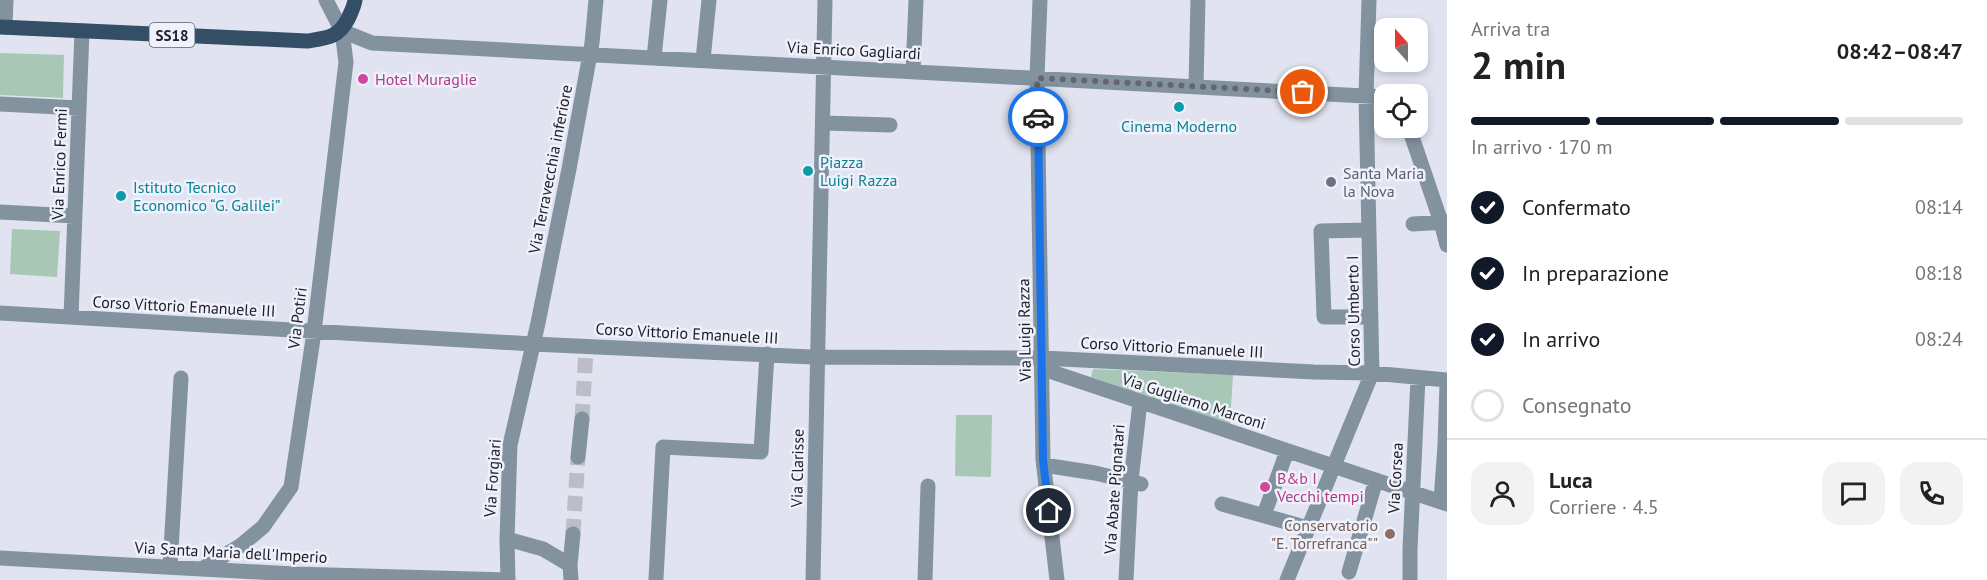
<!DOCTYPE html>
<html lang="it">
<head>
<meta charset="utf-8">
<style>
  :root { --surface:#fff; --page:#f2f2f2; --text:#222; --muted:#767676; --line:#e0e0e0; --accent:#111827 }
  body { margin:0; font-family:"PT Sans",sans-serif; background:var(--page); color:var(--text); height:100vh; display:flex; flex-direction:column; font-size:22px; white-space:nowrap }
  * { box-sizing:border-box; margin:0 }
  p { font-size:20px; color:var(--muted) }
  .icon { flex:none; width:33px; height:33px; fill:none; stroke:currentColor; stroke-width:2; stroke-linecap:round; stroke-linejoin:round }
  .map { position:relative; flex:1; overflow:hidden }
  .drawer { display:flex; flex-direction:column; background:var(--surface); width:540px }
  .drawer>* { flex:none }
  .needle { width:39px; rotate:339deg }
  .fabs { position:absolute; left:1374px; top:18px; display:grid; gap:12px }
  .fabs a { display:grid; place-items:center; width:54px; height:54px; border-radius:12px; background:var(--surface); box-shadow:0 3px 9px #0003; font-size:30px }
  .pin { position:absolute; display:grid; place-items:center; width:51px; height:51px; color:#fff; margin:-26px; border:3px solid #fff; border-radius:50%; box-shadow:0 2px 6px #0007 }
  .courier { position:absolute; display:grid; place-items:center; width:60px; height:60px; margin:-30px; border:4px solid #1a73e8; border-radius:50%; background:#fff; color:#222; box-shadow:0 2px 8px #0007 }
  .overview em { font-style:normal; font-weight:700 }
  .overview div { display:flex; flex-direction:column-reverse }
  .overview { display:flex; align-items:center; justify-content:space-between; height:102px; padding:0 24px }
  h1 { font-size:39px; font-weight:700; line-height:45px }
  .bar { display:grid; grid-template-columns:repeat(4,1fr); gap:9px 6px; align-content:center; height:72px; padding:0 24px }
  .bar i { height:8px; border-radius:4px; background:var(--line) }
  .bar .on { background:var(--accent) }
  .bar p { grid-column:span 4 }
  .line { display:flex; align-items:center; gap:15px; padding:0 24px; border-top:2px solid var(--line) }
  .line div { flex:1 }
  .round { display:grid; place-items:center; flex:none; width:63px; height:63px; border-radius:18px; background:var(--page) }
  ol { padding:0 24px; list-style:none }
  li { display:flex; align-items:center; gap:18px; height:66px }
  li p { margin-inline-start:auto }
  li .icon { padding:6px; border-radius:50%; background:var(--accent); color:#fff; stroke-width:4 }
  li:last-child { color:var(--muted) }
  li i { width:33px; height:33px; border:3px solid var(--line); border-radius:50% }
  main { display:flex; flex:1; min-height:0 }
  .map>svg:first-child { display:block }
  .green { fill:#a8c7b6 }
  .lines { fill:none; stroke-linecap:round; stroke-linejoin:round }
  .minor-tunnel { stroke:#bbbdc8; stroke-width:15; stroke-dasharray:15 8; stroke-linecap:butt }
  .minor { stroke:#82929f; stroke-width:15 }
  .major { stroke:#334e65; stroke-width:15 }
  .done { stroke:#64666d; stroke-width:6; stroke-dasharray:0 10.8 }
  .route { stroke:#1a73e8; stroke-width:8 }
  .hotel-dot { fill:#d1479c; stroke:#eff1fd; stroke-width:2 }
  .culture-dot { fill:#0f9aa8; stroke:#eff1fd; stroke-width:2 }
  .worship-dot { fill:#6b7280; stroke:#eff1fd; stroke-width:2 }
  .education-dot { fill:#8d6e63; stroke:#eff1fd; stroke-width:2 }
  .labels { text-anchor:middle; dominant-baseline:central; stroke-width:5; stroke-linejoin:round; paint-order:stroke }
  .shield { fill:#eff1fd; stroke:#5f6066; stroke-width:1.5 }
  .shield-label { font-size:15px; font-weight:bold; fill:#212226 }
  .street-label { font-size:16px; fill:#212226; stroke:#eff1fd }
  .hotel-label { font-size:16px; fill:#b23c85; stroke:#eff1fd; text-anchor:start }
  .culture-label { font-size:16px; fill:#0d838f; stroke:#eff1fd; text-anchor:start }
  .worship-label { font-size:16px; fill:#5b616d; stroke:#eff1fd; text-anchor:start }
  .education-label { font-size:16px; fill:#785e54; stroke:#eff1fd; text-anchor:end }
</style>
</head>
<body>
<main>
<div class="map">
<svg width="1447" height="580" viewBox="0 0 1447 580">
  <rect width="100%" height="100%" fill="#e1e4f0"/>
  <path class="green" d="M0,53L64,55L63,98L0,95Z
    M12,229L60,231L57,277L10,274Z
    M1093,369L1233,375L1230,425L1091,377Z
    M956,415H992L991,477L955,476Z"/>
  <g class="lines">
    <path class="minor-tunnel" d="M582,419L586,350
      M573,534L578,457"/>
    <path class="minor" d="M1040,0L1037,78L1043,460L1057,580
      M5,27L6,0
      M342,31L372,43L1384,97
      M654,58L660,0
      M703,60L709,0
      M913,72L916,0
      M1196,86L1198,0
      M0,104L79,108
      M824,123L890,125
      M1409,128L1441,222L1447,245
      M0,212L75,216
      M1413,224L1447,222
      M1369,230L1321,231L1324,317H1371
      M0,313L533,344L812,357L1043,358L1314,372L1372,373L1447,380
      M71,317L82,31
      M1043,369L1447,504
      M578,457L582,419
      M1044,465L1095,473L1141,484
      M1441,501L1445,445L1447,384
      M1222,504L1308,528
      M1264,515L1287,451
      M507,539L543,549L570,565L571,580
      M0,558L294,574L508,580
      M570,565L573,534
      M170,567L181,378
      M202,569L240,546L263,527L291,487L314,332L346,62L342,31L326,0
      M1349,572L1376,480
      M656,579L663,447L761,452L767,354
      M508,580L507,539L510,445L538,323L569,169L592,43L596,0
      M813,580L825,0
      M925,580L928,486
      M1126,580L1131,481L1140,402
      M1287,580L1372,373L1366,96L1369,0
      M1410,580V549L1418,378"/>
    <path class="major" d="M0,27L307,41C327,38 338,38 348,19C351,12 354,7 355,0"/>
  </g>
  <g class="lines">
    <path class="done" d="M1038,117L1037,78L1303,92"/>
    <path class="route" d="M1038,117L1043,460L1049,511"/>
  </g>
  <g class="hotel-dot">
    <circle cx="363" cy="79" r="6"/>
    <circle cx="1265" cy="487" r="6"/>
  </g>
  <g class="culture-dot">
    <circle cx="1179" cy="107" r="6"/>
    <circle cx="808" cy="171" r="6"/>
    <circle cx="121" cy="196" r="6"/>
  </g>
  <circle class="worship-dot" cx="1331" cy="182" r="6"/>
  <circle class="education-dot" cx="1390" cy="534" r="6"/>
  <g class="labels">
    <rect class="shield" x="149.5" y="23" width="45" height="24" rx="4.5"/>
    <g class="shield-label">
      <text x="172" y="35">SS18</text>
    </g>
    <g class="street-label">
      <text transform="translate(854 50) rotate(3)">Via Enrico Gagliardi</text>
      <text transform="translate(59 164) rotate(-88)">Via Enrico Fermi</text>
      <text transform="translate(550 169) rotate(-79)">Via Terravecchia inferiore</text>
      <text transform="translate(184 306) rotate(3)">Corso Vittorio Emanuele III</text>
      <text transform="translate(1353 311) rotate(-91)">Corso Umberto I</text>
      <text transform="translate(297 318) rotate(-83)">Via Potiri</text>
      <text transform="translate(1024 330) rotate(-91)">Via Luigi Razza</text>
      <text transform="translate(687 333) rotate(3)">Corso Vittorio Emanuele III</text>
      <text transform="translate(1172 347) rotate(3)">Corso Vittorio Emanuele III</text>
      <text transform="translate(1194 401) rotate(18)">Via Gugliemo Marconi</text>
      <text transform="translate(797 468) rotate(-89)">Via Clarisse</text>
      <text transform="translate(492 478) rotate(-86)">Via Forgiari</text>
      <text transform="translate(1395 478) rotate(-87)">Via Corsea</text>
      <text transform="translate(1114 489) rotate(-86)">Via Abate Pignatari</text>
      <text transform="translate(231 552) rotate(3)">Via Santa Maria dell'Imperio</text>
    </g>
    <g class="hotel-label">
      <text x="375" y="79">Hotel Muraglie</text>
      <text x="1277" y="478">B&amp;b I<tspan x="1277" dy="18">Vecchi tempi</tspan></text>
    </g>
    <g class="culture-label">
      <text x="1179" y="126" text-anchor="middle">Cinema Moderno</text>
      <text x="820" y="162">Piazza<tspan x="820" dy="18">Luigi Razza</tspan></text>
      <text x="133" y="187">Istituto Tecnico<tspan x="133" dy="18">Economico “G. Galilei”</tspan></text>
    </g>
    <g class="worship-label">
      <text x="1343" y="173">Santa Maria<tspan x="1343" dy="18">la Nova</tspan></text>
    </g>
    <g class="education-label">
      <text x="1378" y="525">Conservatorio<tspan x="1378" dy="18">"E. Torrefranca""</tspan></text>
    </g>
  </g>
</svg>
<div class="fabs">
<a><svg class="needle" viewBox="-14 -14 28 28"><path d="M0-13l5 13h-10z" fill="#e53935"/><path d="M0 13l5-13h-10z" fill="#767676"/></svg></a>
<a><svg class="icon" aria-label="locate" viewBox="0 0 24 24"><circle cx="12" cy="12" r="6"/><path d="M12 2v4M12 18v4M2 12h4M18 12h4"/></svg></a>
</div>
<div class="pin" style="left:1303px;top:92px;background:#ea580c"><svg class="icon" aria-label="bag" viewBox="0 0 24 24"><path d="M5 8h14l-1 12H6zM9 8a3 3 0 0 1 6 0"/></svg></div>
<div class="pin" style="left:1049px;top:511px;background:#1f2937"><svg class="icon" aria-label="home" viewBox="0 0 24 24"><path d="M3 11l9-7 9 7M6 9v11h12V9"/></svg></div>
<div class="courier" style="left:1038px;top:117px"><svg class="icon" aria-label="car" viewBox="0 0 24 24"><path d="M5 17H2v-5l4-1 3-4h7l3 4 3 1v5h-3M9 17h6M6 11h13"/><circle cx="7" cy="17" r="2"/><circle cx="17" cy="17" r="2"/></svg></div>
</div>
<section class="drawer">
<div class="overview"><div><h1>2 min</h1><p>Arriva tra</p></div><em>08:42–08:47</em></div>
<div class="bar"><i class="on"></i><i class="on"></i><i class="on"></i><i></i><p>In arrivo · 170 m</p></div>
<ol>
<li><svg class="icon" aria-label="check" viewBox="0 0 24 24"><path d="M5 12l5 5 9-10"/></svg>Confermato<p>08:14</p></li>
<li><svg class="icon" aria-label="check" viewBox="0 0 24 24"><path d="M5 12l5 5 9-10"/></svg>In preparazione<p>08:18</p></li>
<li><svg class="icon" aria-label="check" viewBox="0 0 24 24"><path d="M5 12l5 5 9-10"/></svg>In arrivo<p>08:24</p></li>
<li><i></i>Consegnato</li>
</ol>
<div class="line" style="height:108px"><a class="round"><svg class="icon" aria-label="person" viewBox="0 0 24 24"><circle cx="12" cy="8" r="4"/><path d="M4 21q1-7 8-7t8 7"/></svg></a><div><b>Luca</b><p>Corriere · 4.5</p></div><a class="round"><svg class="icon" aria-label="chat" viewBox="0 0 24 24"><path d="M4 5h16v11H9l-5 4z"/></svg></a><a class="round"><svg class="icon" aria-label="phone" viewBox="0 0 24 24"><path d="M5 4h4l2 5-3 2q2 4 5 5l2-3 5 2v4C11 20 4 13 5 4z"/></svg></a></div>
</section>
</main>
</body>
</html>
